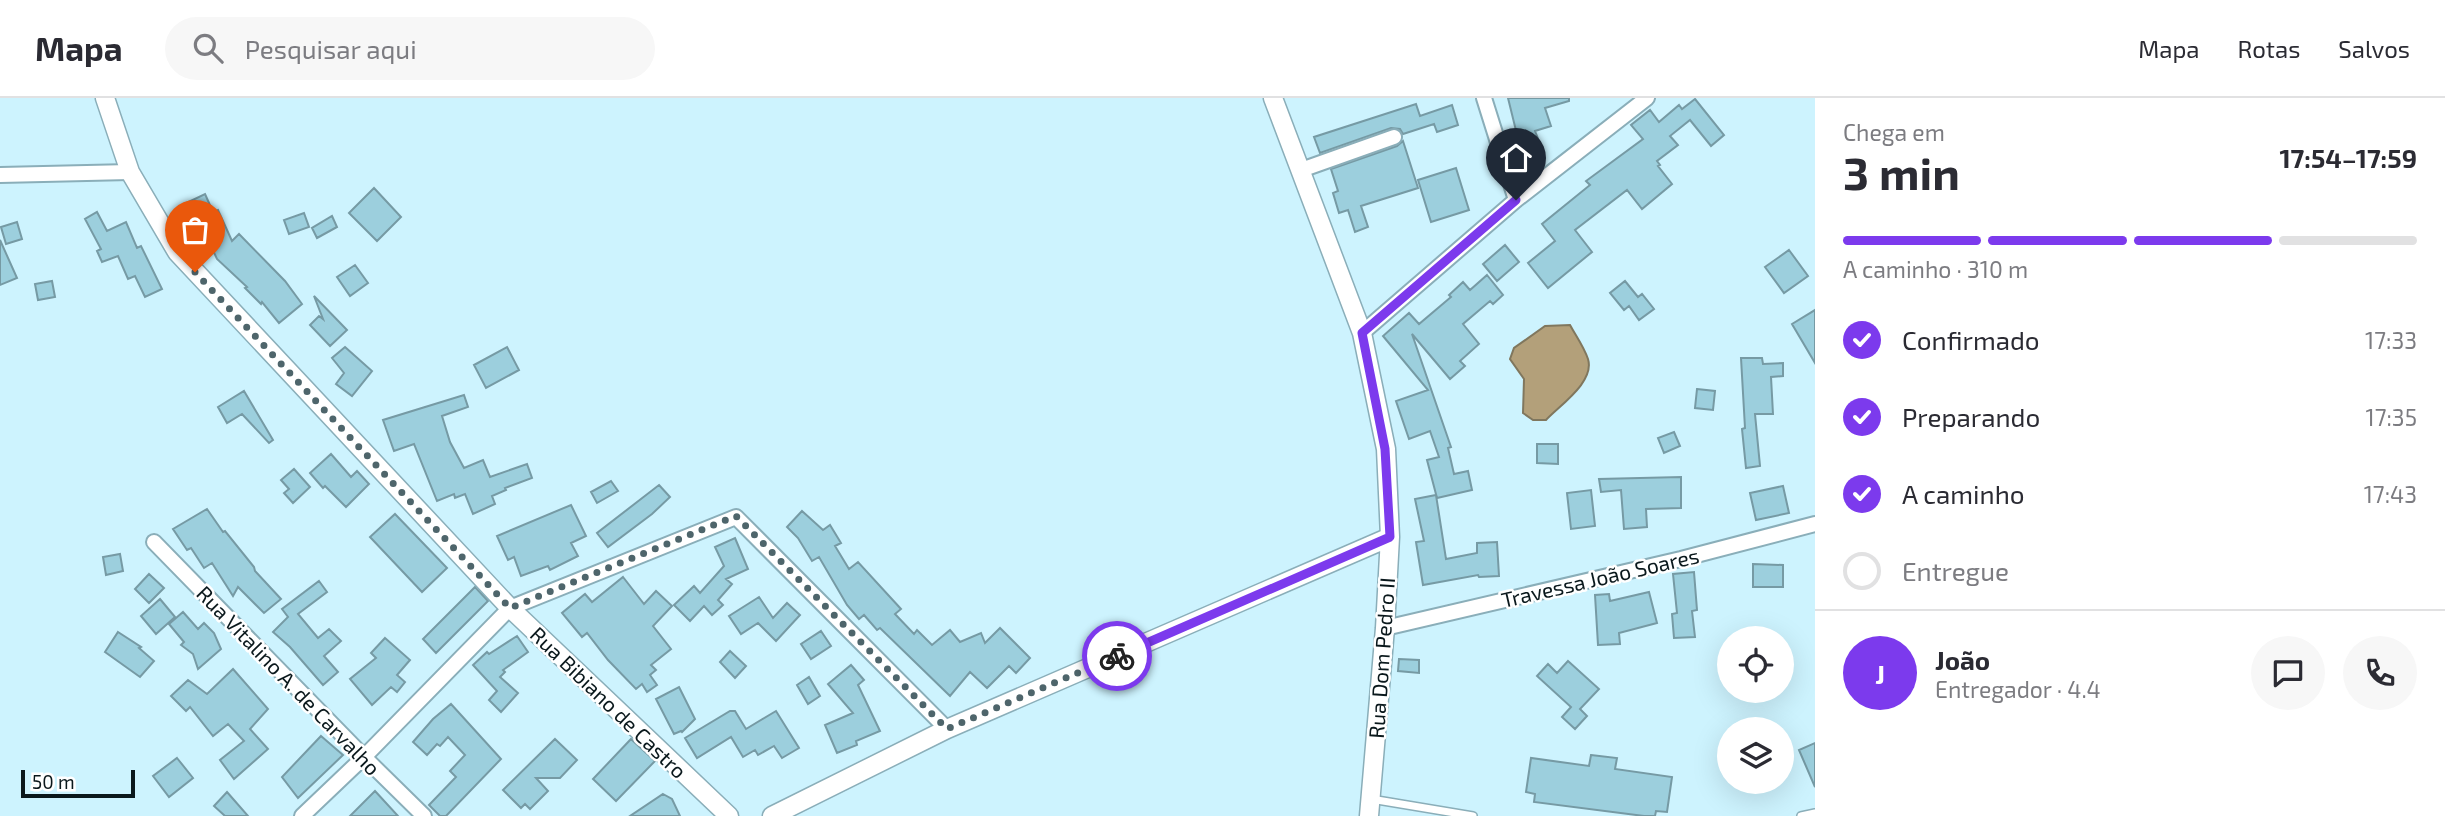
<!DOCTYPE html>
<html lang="pt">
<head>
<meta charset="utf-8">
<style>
  :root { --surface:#fff; --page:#f7f7f7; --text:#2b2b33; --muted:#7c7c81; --line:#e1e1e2; --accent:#7c3aed }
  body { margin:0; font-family:"Exo 2",sans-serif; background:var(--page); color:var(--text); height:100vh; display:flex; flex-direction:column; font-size:26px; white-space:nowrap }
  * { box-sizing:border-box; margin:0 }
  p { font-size:23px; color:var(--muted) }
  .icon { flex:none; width:38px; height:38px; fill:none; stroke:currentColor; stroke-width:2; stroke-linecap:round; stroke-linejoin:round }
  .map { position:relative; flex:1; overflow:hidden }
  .sheet { display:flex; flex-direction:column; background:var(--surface); width:630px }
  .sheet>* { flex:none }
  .fabs { position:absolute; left:1717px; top:528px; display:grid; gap:14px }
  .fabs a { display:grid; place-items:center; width:77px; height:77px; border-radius:50%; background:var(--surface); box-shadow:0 7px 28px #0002; font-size:35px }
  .scale { position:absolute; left:21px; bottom:18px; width:114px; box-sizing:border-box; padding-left:7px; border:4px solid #0a181c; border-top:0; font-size:19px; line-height:24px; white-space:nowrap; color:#0a181c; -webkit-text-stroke:5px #fff; paint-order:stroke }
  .pin { position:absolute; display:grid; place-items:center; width:60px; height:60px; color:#fff; margin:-72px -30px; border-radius:50% 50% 50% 0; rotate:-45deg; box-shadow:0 0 7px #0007 }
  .pin .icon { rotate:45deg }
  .courier { position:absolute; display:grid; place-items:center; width:70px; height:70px; margin:-35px; border:5px solid #7c3aed; border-radius:50%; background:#fff; color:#222; box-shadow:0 2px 9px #0007 }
  .summary em { font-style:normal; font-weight:700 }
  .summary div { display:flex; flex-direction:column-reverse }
  .summary { display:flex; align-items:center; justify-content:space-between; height:119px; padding:0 28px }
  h1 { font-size:46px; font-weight:700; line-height:52px }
  .bar { display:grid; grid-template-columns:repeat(4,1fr); gap:10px 7px; align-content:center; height:84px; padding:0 28px }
  .bar i { height:9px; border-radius:5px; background:var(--line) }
  .bar .current { background:var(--accent) }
  .bar p { grid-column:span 4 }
  .line { display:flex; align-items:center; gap:18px; padding:0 28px; border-top:2px solid var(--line) }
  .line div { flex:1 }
  .round { display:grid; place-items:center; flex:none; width:74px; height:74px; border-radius:37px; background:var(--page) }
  ol { padding:0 28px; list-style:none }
  li { display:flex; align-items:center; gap:21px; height:77px }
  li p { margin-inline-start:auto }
  li .icon { padding:7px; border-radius:50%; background:var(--accent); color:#fff; stroke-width:4 }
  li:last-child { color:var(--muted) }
  li i { width:38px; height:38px; border:4px solid var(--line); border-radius:50% }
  header { display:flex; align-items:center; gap:42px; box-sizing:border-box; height:98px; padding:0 35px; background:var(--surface); border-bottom:2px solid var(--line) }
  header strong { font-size:33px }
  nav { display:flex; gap:38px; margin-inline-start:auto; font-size:24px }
  .search { width:490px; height:63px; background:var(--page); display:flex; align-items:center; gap:18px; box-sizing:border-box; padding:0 24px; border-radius:38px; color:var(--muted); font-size:26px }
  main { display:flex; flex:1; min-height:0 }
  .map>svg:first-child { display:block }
  .water { fill:#b3a07a; stroke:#80775e; stroke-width:2 }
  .building { fill:#9ccfdd; stroke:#769aa4; stroke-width:2 }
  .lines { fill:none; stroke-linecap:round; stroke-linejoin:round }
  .service-casing { stroke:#8aaeb9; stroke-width:10 }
  .minor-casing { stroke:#8aaeb9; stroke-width:18 }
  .tertiary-casing { stroke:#8aaeb9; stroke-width:21 }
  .service { stroke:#fff; stroke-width:7 }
  .minor { stroke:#fff; stroke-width:14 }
  .tertiary { stroke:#fff; stroke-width:18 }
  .done { stroke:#4e656b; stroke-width:7; stroke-dasharray:0 12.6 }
  .route { stroke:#7c3aed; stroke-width:9 }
  .labels { text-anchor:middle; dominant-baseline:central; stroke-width:5; stroke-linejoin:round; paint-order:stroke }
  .street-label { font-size:21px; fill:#0a181c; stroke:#fff }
</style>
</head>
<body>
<header>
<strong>Mapa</strong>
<div class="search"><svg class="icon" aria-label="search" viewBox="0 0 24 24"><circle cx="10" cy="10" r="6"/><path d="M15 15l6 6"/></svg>Pesquisar aqui</div>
<nav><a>Mapa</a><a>Rotas</a><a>Salvos</a></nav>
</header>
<main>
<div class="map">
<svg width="1815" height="718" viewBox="0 0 1815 718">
  <rect width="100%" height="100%" fill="#cdf3fe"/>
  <path class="water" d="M1570,227C1576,238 1584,249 1588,261C1595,284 1560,307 1546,322H1533L1523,315L1524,281L1510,261L1514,250L1545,228Z"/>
  <path class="building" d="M1508,0H1569V3L1545,10L1551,28L1535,33L1539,43L1520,49Z
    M1695,1L1724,37L1711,48L1690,22L1670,38L1678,47L1657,63L1660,67L1658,68L1672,86L1642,111L1627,92L1575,132L1592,154L1548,190L1528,165L1555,143L1542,126L1590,87L1586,83L1643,41L1631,27L1650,12L1659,24L1679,7L1682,11Z
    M1416,6L1420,18L1452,7L1458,27L1437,34L1434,26L1403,36L1400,31L1391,30L1320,55L1314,39Z
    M1403,43L1418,90L1361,108L1368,129L1355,134L1348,112L1339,115L1333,95L1338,93L1331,71L1397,48Z
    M1456,70L1469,112L1431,124L1418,82Z
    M374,90L401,119L377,143L349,115Z
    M205,96L213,114L218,112L232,143L239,136L285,183L302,206L279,225L262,204L261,206L245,190L247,189L217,161L198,120L190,124L182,107Z
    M97,114L107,133L126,124L137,150L141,148L162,191L145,199L135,178L128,181L118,158L102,164L97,153L101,151L85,121Z
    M304,115L309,129L289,136L284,122Z
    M332,118L337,129L317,140L312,130Z
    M17,124L22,141L6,146L1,129Z
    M0,142L17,180L0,187Z
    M1505,147L1519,164L1497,183L1483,166Z
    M1789,152L1808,178L1784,195L1765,169Z
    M355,167L368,185L350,198L337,179Z
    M1487,177L1503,197L1493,206L1490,203L1463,226L1479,246L1460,263L1465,268L1450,281L1412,236L1451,349L1448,350L1454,376L1468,373L1472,392L1437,400L1427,362L1439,359L1430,333L1409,341L1396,303L1428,292L1383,238L1409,215L1419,226L1451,199L1449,197L1463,184L1470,192Z
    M52,183L55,199L38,202L35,186Z
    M1625,183L1638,199L1642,196L1654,211L1639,222L1629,208L1624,212L1610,195Z
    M314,198L347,232L330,248L310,227L319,218L323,221Z
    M1815,212V265L1792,226Z
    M345,249L372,273L352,298L336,286L344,275L332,260Z
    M507,249L519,272L486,290L474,267Z
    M1741,260H1762L1763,266L1783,265V278L1771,279L1773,316H1755L1760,368L1746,370L1742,331L1745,330Z
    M1697,291L1715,293L1713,312L1695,310Z
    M244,293L273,342L269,345L242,316L227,325L218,309Z
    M464,297L468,309L442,318L450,344L464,370L483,362L490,379L527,366L532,380L505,390L506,392L492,398L495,406L473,416L465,396L455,400L454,396L437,403L414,346L394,353L383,322Z
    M1674,334L1680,348L1664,355L1658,340Z
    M1537,346H1558V366L1537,365Z
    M331,356L351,379L357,373L369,386L346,409L325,388L323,390L310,375Z
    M294,371L310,389L293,405L284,395L289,391L281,382Z
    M1681,379V410L1646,411L1647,429L1624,431L1621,392L1601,394L1599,381Z
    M611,383L618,393L597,405L591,394Z
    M659,387L670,399L652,416L608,449L597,435Z
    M1783,388L1789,415L1756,422L1750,395Z
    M1591,392L1595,428L1571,431L1567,395Z
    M1436,397L1446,461L1477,455V445L1497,444L1499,478L1479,479L1478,477L1423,487L1416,444L1424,443L1415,401Z
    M571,407L586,438L571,445L578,458L550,472L548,468L521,478L514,459L508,462L497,438Z
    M207,411L223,434L225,433L254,469L255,473L281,501L264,515L238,489L233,498L212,465L204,470L191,450L187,452L173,431Z
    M802,413L823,432L830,427L841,445L835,448L849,471L858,464L901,511L895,516L914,536L917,532L932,547L950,532L960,544L981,535L985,545L1000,530L1030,560L1016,575L1009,568L987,590L970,574L950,598L880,530L877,532L864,517L859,521L847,507L819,459L812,463L798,440L787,429Z
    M395,416L447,470L422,494L370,439Z
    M735,440L748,471L726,481L732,486L718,502L723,507L712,517L704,508L690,523L674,507L694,488L700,495L724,468L715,449Z
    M120,456L123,473L106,477L103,459Z
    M1753,466L1783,467V489H1753Z
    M1694,474L1697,512L1692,513L1695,539L1674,540L1672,516L1677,515L1673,476Z
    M149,476L164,490L149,505L135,491Z
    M623,479L644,506L656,493L672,508L653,528L671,551L651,567L656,572L650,577L657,587L647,594L642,586L636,591L608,562L587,535L582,539L562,515L585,496L592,504Z
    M319,483L327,494L298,516L318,540L329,531L341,543L324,558L338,574L323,587L290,549L273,534L288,519L282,511Z
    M475,489L488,503L436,555L423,541Z
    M1649,494L1657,525L1619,535L1620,546L1598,547L1595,497L1609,496L1610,503Z
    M759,499L773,520L787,505L800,517L776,543L758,525L741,536L729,518Z
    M160,501L175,519L156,536L141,518Z
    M183,514L198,531L204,525L214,535L221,551L198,571L193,556L181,547L184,544L169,526Z
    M821,533L831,548L811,561L801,546Z
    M118,534L141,549L139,550L154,563L140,579L105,554Z
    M517,538L528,554L503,572L505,574L500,579L518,595L501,614L489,602L497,593L473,567L487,554L489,556Z
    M385,540L410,562L397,577L405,584L397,594L391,589L372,607L350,581L376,560L371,555Z
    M730,553L746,568L735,580L720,564Z
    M1399,561L1419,562V575L1398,573Z
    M1568,563L1599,591L1580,611L1587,618L1575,631L1562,619L1571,609L1537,578L1548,566L1557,575Z
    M851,567L864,582L858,587L880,633L856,643L857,647L837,655L825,627L853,615L828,586Z
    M233,571L268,611L250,631L268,651L234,681L220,662L244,643L228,626L213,638L190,609L186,613L171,598L188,582L207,596Z
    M809,579L820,598L808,606L797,587Z
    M679,589L695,621L682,634L681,633L674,636L656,601Z
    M451,606L501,661L446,718H440L429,707L456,679L450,673L465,657L448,639L440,648L437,646L427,657L413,644L433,621Z
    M730,613H735L746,631L776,613L799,650L782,660L774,648L758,657L755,652L743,659L731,639L697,660L685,640Z
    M321,638L343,657L298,700L282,679Z
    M555,641L577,662L560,680H536L548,693L530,711L525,706L521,710L503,692Z
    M631,641L655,663L616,703L593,681Z
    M1815,645V689L1799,652Z
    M1591,657L1617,660L1615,671L1672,679L1667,714L1656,713L1655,718H1644L1534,704L1535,696L1526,694L1531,660L1589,668Z
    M177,660L193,680L169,699L153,678Z
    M375,693L398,718H350Z
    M227,694L248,718H225L214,708Z
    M663,696L672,701L680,718H630Z"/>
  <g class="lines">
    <defs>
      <path id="service" d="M1371,701L1473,718
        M1801,718L1815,715"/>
      <path id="minor" d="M1484,0L1516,102
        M1301,72L1394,39
        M0,77L130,74
        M1362,235L1516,102L1647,0
        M154,444L364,659L424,718
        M1385,530L1681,461L1815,426
        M302,718L364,659L510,510L736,419L947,631"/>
      <path id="tertiary" d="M105,0L130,74L177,154L510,510L729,718
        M1273,0L1362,235L1386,351L1390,439L1385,530L1369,718
        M772,718L947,631L1390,439"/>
    </defs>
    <use href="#service" class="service-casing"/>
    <use href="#minor" class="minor-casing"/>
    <use href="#tertiary" class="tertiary-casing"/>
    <use href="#service" class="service"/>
    <use href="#minor" class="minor"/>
    <use href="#tertiary" class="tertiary"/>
  </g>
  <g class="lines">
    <path class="done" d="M195,174L510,510L736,418L947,631L1117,558"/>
    <path class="route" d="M1117,558L1390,439L1385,351L1362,235L1516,102"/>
  </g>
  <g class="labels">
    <g class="street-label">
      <text transform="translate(1600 479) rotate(-13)">Travessa João Soares</text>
      <text transform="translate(1381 560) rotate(-86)">Rua Dom Pedro II</text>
      <text transform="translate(289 582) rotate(46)">Rua Vitalino A. de Carvalho</text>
      <text transform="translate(609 604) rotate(44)">Rua Bibiano de Castro</text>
    </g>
  </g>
</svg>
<div class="fabs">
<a><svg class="icon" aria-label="locate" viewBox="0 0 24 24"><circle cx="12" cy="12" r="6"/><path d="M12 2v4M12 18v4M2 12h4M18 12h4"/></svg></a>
<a><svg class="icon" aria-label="layers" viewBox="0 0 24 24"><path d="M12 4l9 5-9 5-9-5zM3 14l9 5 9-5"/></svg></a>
</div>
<div class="scale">50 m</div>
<div class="pin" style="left:195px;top:174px;background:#ea580c"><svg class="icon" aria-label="bag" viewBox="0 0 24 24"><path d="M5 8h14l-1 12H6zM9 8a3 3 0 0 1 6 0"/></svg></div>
<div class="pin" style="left:1516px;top:102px;background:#1f2937"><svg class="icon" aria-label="home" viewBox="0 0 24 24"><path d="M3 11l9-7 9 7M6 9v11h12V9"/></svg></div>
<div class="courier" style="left:1117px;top:558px"><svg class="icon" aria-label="bike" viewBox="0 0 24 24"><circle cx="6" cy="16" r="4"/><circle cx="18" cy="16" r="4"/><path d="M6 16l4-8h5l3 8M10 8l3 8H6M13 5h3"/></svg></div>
</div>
<section class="sheet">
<div class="summary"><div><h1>3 min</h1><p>Chega em</p></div><em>17:54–17:59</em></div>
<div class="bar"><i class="current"></i><i class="current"></i><i class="current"></i><i></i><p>A caminho · 310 m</p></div>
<ol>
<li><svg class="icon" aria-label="check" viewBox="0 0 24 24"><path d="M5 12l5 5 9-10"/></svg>Confirmado<p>17:33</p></li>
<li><svg class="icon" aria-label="check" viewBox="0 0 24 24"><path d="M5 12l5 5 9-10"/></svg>Preparando<p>17:35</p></li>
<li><svg class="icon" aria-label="check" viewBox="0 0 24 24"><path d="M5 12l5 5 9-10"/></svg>A caminho<p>17:43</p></li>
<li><i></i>Entregue</li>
</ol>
<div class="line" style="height:126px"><b class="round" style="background:var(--accent);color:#fff">J</b><div><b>João</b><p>Entregador · 4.4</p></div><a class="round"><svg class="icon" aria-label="chat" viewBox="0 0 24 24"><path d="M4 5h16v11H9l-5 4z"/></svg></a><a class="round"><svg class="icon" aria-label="phone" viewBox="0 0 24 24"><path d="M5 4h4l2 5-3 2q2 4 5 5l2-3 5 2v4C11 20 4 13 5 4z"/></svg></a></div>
</section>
</main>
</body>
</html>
